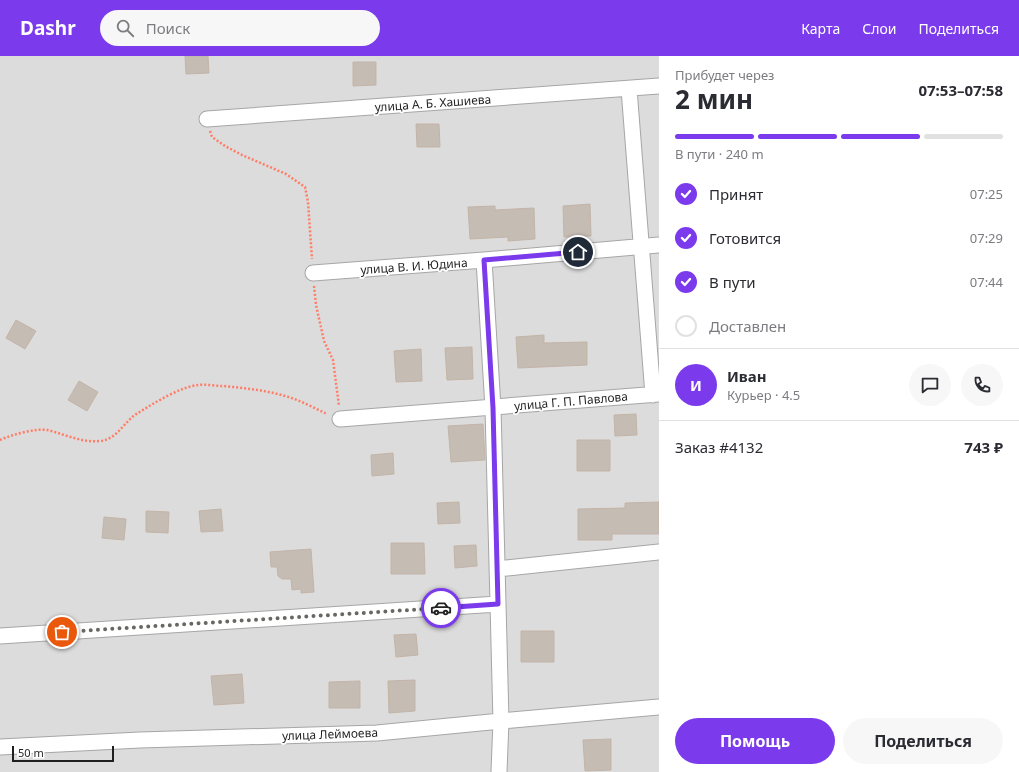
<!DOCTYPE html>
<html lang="ru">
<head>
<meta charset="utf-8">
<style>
  :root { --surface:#fff; --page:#f7f7f7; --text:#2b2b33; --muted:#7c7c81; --line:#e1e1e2; --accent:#7c3aed }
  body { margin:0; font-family:"Noto Sans",sans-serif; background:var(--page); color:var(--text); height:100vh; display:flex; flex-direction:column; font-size:15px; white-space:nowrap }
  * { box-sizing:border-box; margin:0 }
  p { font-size:13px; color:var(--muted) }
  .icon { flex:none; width:22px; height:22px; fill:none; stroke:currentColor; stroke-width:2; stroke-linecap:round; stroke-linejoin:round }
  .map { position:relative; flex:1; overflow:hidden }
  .details { display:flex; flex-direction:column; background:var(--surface); width:360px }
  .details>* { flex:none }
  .scale { position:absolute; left:12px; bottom:10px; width:102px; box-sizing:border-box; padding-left:4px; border:2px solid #1f1f1f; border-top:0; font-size:11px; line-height:14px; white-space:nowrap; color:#1f1f1f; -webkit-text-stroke:3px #fff; paint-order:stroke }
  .pin { position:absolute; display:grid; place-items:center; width:34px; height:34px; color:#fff; margin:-17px; border:2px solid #fff; border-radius:50%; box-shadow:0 1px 4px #0007 }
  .courier { position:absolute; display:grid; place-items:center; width:40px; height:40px; margin:-20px; border:3px solid #7c3aed; border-radius:50%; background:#fff; color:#222; box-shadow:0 1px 5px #0007 }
  .head em { font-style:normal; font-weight:700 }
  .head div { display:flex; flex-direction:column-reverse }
  .head { display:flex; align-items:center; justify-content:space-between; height:68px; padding:0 16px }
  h1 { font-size:26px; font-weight:700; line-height:30px }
  .bar { display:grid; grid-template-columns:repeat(4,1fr); gap:6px 4px; align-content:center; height:48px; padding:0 16px }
  .bar i { height:5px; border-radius:3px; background:var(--line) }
  .bar .on { background:var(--accent) }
  .bar p { grid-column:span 4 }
  .line { display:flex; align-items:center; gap:10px; padding:0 16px; border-top:1px solid var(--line) }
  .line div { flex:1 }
  .round { display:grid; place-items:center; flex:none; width:42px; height:42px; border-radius:21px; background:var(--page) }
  ol { padding:0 16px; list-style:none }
  li { display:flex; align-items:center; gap:12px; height:44px }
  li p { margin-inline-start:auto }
  li .icon { padding:4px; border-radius:50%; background:var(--accent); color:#fff; stroke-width:4 }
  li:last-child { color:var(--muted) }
  li i { width:22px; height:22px; border:2px solid var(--line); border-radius:50% }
  .button { display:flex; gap:8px; margin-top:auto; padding:8px 16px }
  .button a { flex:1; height:46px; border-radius:24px; background:var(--accent); color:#fff; font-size:16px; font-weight:700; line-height:46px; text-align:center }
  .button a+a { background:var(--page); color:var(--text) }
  header { display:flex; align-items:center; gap:24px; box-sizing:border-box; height:56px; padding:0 20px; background:var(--accent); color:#fff }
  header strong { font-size:19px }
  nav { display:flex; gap:22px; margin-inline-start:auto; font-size:14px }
  .search { width:280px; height:36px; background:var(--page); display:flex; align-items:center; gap:10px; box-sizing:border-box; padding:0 14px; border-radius:22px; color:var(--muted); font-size:15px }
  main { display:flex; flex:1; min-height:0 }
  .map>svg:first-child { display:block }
  .residential { fill:#dddcdc }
  .building { fill:#c5bcb4; stroke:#c3b4a7 }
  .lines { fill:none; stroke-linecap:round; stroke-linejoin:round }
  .minor-casing { stroke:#a6a6a6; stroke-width:17 }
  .path { stroke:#ff7d67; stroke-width:2.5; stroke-dasharray:2 2; stroke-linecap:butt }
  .minor { stroke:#fff; stroke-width:15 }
  .done { stroke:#686764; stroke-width:4; stroke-dasharray:0 7.2 }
  .route { stroke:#7c3aed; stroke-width:5 }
  .labels { text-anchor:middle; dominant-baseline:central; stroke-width:3.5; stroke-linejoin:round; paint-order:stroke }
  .street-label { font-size:12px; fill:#1f1f1f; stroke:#fff }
</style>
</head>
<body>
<header>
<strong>Dashr</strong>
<div class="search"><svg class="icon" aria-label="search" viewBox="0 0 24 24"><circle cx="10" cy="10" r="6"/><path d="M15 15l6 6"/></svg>Поиск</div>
<nav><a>Карта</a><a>Слои</a><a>Поделиться</a></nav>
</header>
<main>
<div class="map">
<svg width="659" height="716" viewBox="0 0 659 716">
  <rect width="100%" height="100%" fill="#f0ede5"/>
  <path class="residential" d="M0,0H659V716H0Z"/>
  <path class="building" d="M185,0H208L209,17L186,18Z
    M353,6H376V29L353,30Z
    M416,68H439L440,91H417Z
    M590,148L591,180L564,181L563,150Z
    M495,150V154L534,152L535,183L508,185V181L470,183L468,151Z
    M16,264L36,275L25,293L6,282Z
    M544,279V287L587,286V309L518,312L516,281Z
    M472,291L473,323L447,324L445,292Z
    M421,293L422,325L396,326L394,295Z
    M79,325L98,336L87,355L68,344Z
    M636,358L637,379L615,380L614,359Z
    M483,368L485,404L451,406L448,370Z
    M577,384H610V415H577Z
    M393,397L394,418L372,420L371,399Z
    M459,446L460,467L438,468L437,447Z
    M659,446V478H612V484H578V453L625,452V447Z
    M221,453L223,475L201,476L199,455Z
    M146,455L169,456L168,477L146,476Z
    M104,461L126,463L124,484L102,482Z
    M391,487H424L425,518H391Z
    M476,489L477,510L455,512L454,490Z
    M311,493L314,536L301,537V533L292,534L291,523H282L278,520L277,511H271L270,496Z
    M521,575H554V606H521Z
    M416,578L418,599L396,601L394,579Z
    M242,618L244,647L214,649L211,620Z
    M415,624V655L389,657L388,625Z
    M360,625V652H329V626Z
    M611,683V714L585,715L583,684Z"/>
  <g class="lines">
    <defs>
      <path id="minor" d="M629,33L653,339
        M207,63L659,30
        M484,204L493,352L501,665L499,716
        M313,217L484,204L659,189
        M340,363L659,338
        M497,513L659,496
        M0,580L498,548
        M0,691L140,684L377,677L501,665L659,651"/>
    </defs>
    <use href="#minor" class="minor-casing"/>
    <path class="path" d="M210,75L212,81L225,90L242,99L286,118L305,131L308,146L312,203
      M314,230L316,249L324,285L333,304L339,350
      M0,384C11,379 35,372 47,374C65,378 81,387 100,385C117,384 125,364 138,357C154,347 180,331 198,329C206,328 215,330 223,330C244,332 265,334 285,340C300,344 314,352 327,358"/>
    <use href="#minor" class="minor"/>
  </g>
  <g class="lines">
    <path class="done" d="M62,576L441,552"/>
    <path class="route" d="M441,552L498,548L493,352L484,204L578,196"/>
  </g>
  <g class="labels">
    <g class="street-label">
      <text transform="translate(433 47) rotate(-4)">улица А. Б. Хашиева</text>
      <text transform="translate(414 210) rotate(-4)">улица В. И. Юдина</text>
      <text transform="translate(571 345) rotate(-5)">улица Г. П. Павлова</text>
      <text transform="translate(330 678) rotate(-2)">улица Леймоева</text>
    </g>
  </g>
</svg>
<div class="scale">50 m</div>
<div class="pin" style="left:62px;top:576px;background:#ea580c"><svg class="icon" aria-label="bag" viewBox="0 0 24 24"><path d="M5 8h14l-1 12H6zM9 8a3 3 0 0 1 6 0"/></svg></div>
<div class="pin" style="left:578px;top:196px;background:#1f2937"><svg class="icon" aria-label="home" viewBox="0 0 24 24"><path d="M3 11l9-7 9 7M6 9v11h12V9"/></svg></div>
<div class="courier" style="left:441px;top:552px"><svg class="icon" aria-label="car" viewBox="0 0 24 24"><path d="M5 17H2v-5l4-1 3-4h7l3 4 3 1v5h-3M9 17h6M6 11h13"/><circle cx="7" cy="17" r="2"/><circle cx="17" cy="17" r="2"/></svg></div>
</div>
<section class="details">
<div class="head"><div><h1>2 мин</h1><p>Прибудет через</p></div><em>07:53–07:58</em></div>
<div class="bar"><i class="on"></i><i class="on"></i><i class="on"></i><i></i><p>В пути · 240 m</p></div>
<ol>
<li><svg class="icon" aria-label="check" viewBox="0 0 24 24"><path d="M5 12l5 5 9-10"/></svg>Принят<p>07:25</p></li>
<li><svg class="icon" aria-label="check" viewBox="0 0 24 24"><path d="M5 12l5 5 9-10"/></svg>Готовится<p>07:29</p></li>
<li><svg class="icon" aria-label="check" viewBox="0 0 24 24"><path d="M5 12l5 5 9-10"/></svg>В пути<p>07:44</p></li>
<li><i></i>Доставлен</li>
</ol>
<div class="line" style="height:72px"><b class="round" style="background:var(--accent);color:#fff">И</b><div><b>Иван</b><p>Курьер · 4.5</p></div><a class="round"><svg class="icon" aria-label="chat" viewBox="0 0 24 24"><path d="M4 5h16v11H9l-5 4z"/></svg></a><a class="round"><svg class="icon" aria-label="phone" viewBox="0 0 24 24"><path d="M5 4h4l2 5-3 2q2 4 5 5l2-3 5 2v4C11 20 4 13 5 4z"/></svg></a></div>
<div class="line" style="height:52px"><div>Заказ #4132</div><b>743 ₽</b></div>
<div class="button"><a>Помощь</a><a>Поделиться</a></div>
</section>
</main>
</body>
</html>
